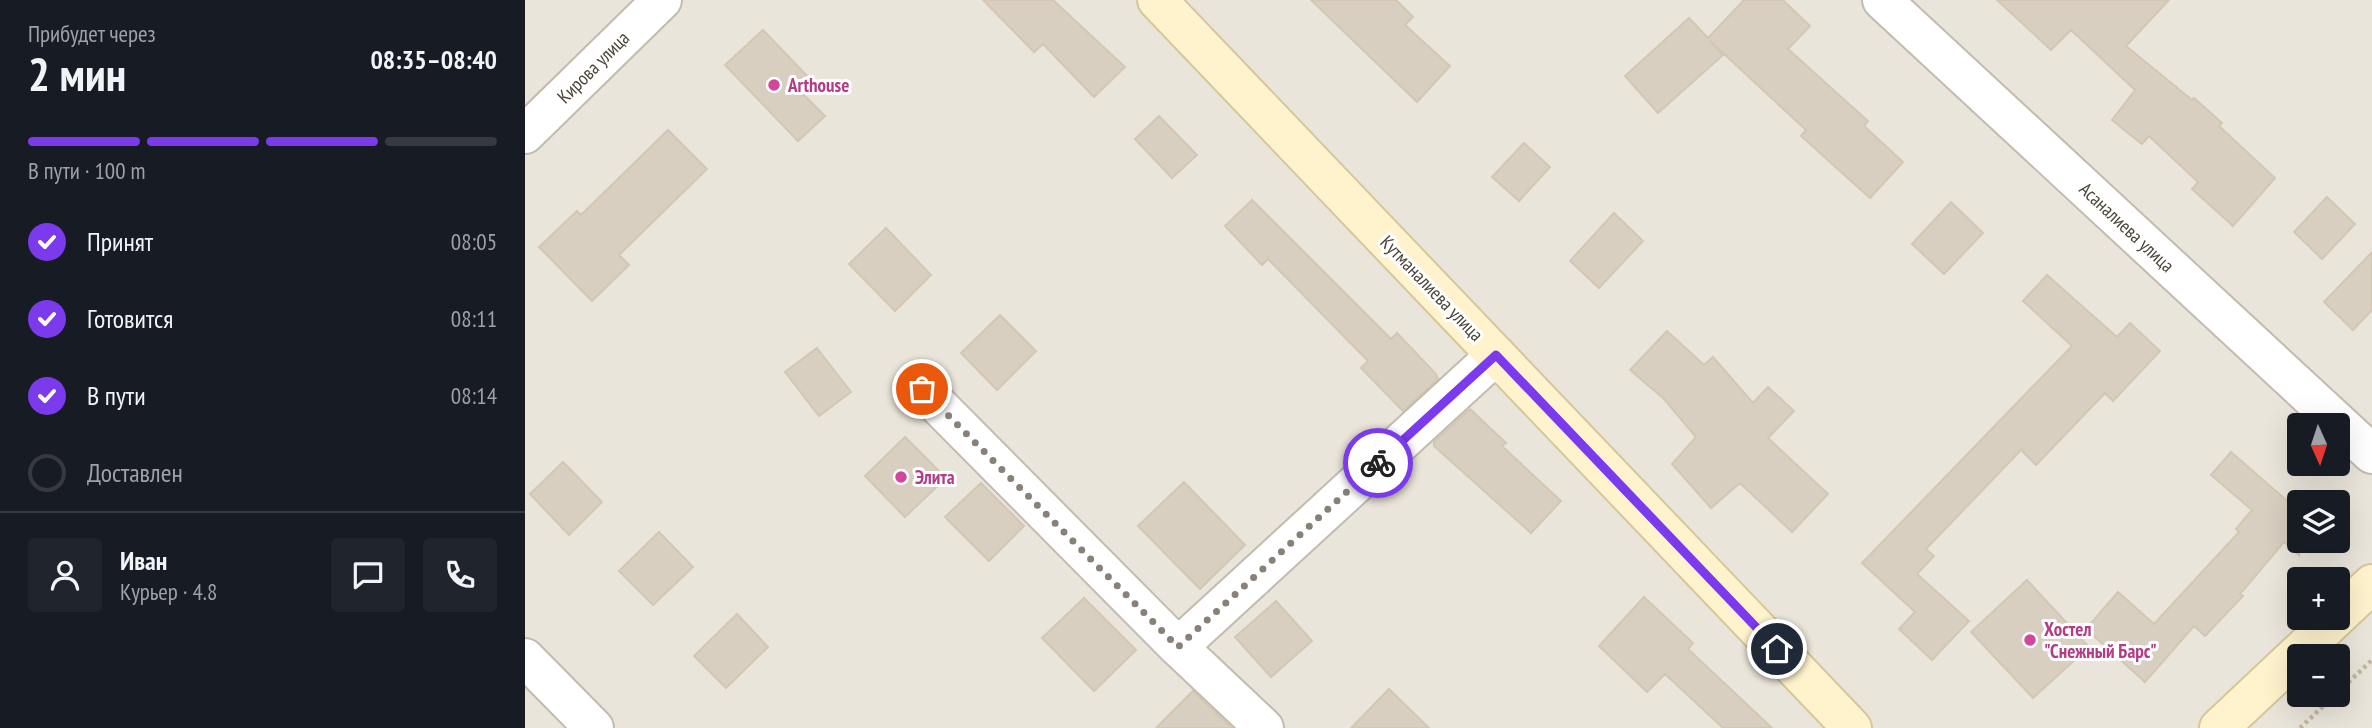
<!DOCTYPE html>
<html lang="ru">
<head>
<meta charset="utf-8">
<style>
  :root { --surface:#171b24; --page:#20242c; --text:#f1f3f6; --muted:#9ea1a6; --line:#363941; --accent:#7c3aed }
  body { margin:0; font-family:"PT Sans Narrow",sans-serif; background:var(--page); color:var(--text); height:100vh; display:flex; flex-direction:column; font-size:26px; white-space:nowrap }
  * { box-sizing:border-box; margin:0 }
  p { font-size:23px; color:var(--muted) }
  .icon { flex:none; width:38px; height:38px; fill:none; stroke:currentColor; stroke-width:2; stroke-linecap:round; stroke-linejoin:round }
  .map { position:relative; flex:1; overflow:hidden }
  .drawer { display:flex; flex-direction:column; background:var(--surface); width:525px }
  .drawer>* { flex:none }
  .needle { width:46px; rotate:177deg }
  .fabs { position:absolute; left:1762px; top:413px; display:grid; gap:14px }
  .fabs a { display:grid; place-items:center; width:63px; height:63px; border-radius:7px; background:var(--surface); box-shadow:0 7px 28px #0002; font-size:35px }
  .pin { position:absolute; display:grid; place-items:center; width:60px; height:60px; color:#fff; margin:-30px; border:4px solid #fff; border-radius:50%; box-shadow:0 2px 7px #0007 }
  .courier { position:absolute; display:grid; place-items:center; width:70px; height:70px; margin:-35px; border:5px solid #7c3aed; border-radius:50%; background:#fff; color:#222; box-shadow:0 2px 9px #0007 }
  .head em { font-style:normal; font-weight:700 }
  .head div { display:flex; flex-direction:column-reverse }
  .head { display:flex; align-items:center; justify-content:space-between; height:119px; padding:0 28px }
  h1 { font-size:46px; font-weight:700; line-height:52px }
  .bar { display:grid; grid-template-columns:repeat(4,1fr); gap:10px 7px; align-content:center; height:84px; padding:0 28px }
  .bar i { height:9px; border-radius:5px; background:var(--line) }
  .bar .selected { background:var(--accent) }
  .bar p { grid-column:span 4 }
  .line { display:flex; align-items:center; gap:18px; padding:0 28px; border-top:2px solid var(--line) }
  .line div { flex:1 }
  .round { display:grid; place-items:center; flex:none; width:74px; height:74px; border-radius:7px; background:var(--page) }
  ol { padding:0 28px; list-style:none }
  li { display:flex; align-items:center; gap:21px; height:77px }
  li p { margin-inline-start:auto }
  li .icon { padding:7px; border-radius:50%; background:var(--accent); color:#fff; stroke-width:4 }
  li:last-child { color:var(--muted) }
  li i { width:38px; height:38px; border:4px solid var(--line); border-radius:50% }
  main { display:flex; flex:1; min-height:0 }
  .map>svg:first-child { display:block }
  .residential { fill:#eae5da; fill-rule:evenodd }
  .building { fill:#d8cfc1; stroke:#d3c7b4; stroke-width:2 }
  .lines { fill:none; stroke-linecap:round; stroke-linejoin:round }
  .street-casing { stroke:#c2bbae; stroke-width:42 }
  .secondary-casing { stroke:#d6c79b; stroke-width:42 }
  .path { stroke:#c4b79f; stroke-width:4.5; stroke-dasharray:3.5 3.5; stroke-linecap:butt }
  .street { stroke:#fff; stroke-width:38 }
  .secondary { stroke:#fff3cd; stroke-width:38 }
  .done { stroke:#878178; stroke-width:7; stroke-dasharray:0 12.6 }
  .route { stroke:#7c3aed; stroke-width:9 }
  .hotel-dot { fill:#d1479c; stroke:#fff; stroke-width:2.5 }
  .labels { text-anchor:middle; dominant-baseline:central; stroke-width:6; stroke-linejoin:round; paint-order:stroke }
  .street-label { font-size:19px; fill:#4b4439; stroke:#fff }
  .hotel-label { font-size:19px; font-weight:bold; fill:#b23c85; stroke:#fff; text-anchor:start }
</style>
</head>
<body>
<main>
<section class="drawer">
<div class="head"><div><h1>2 мин</h1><p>Прибудет через</p></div><em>08:35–08:40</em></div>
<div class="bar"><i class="selected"></i><i class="selected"></i><i class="selected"></i><i></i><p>В пути · 100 m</p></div>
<ol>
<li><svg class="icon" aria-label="check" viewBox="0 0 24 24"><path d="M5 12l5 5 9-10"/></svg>Принят<p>08:05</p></li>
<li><svg class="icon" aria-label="check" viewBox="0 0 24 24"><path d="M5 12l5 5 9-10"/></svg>Готовится<p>08:11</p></li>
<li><svg class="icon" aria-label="check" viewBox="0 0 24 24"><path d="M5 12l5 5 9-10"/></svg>В пути<p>08:14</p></li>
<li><i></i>Доставлен</li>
</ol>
<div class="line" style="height:126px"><a class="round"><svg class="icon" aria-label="person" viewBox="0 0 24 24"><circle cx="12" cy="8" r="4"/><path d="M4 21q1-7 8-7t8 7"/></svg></a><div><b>Иван</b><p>Курьер · 4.8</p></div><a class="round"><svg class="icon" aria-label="chat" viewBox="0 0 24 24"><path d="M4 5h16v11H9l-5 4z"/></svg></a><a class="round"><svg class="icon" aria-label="phone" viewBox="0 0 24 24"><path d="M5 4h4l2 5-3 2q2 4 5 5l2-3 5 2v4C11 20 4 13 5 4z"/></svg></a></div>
</section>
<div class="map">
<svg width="1847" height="728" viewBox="0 0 1847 728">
  <rect width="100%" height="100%" fill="#f6f3ec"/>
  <path class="residential" d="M0,0H1847V728H0ZM1774,425H1813V464H1774ZM1774,502H1813V541H1774ZM1774,579H1813V618H1774ZM1774,656H1813V695H1774Z"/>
  <path class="building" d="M458,0H528L600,67L569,97L518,44L509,52Z
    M786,0H871L888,17L880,25L925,66L892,102Z
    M1219,0H1258L1285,26L1263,49L1343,121L1339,126L1378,162L1345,198L1276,136L1281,130L1185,41L1198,55L1133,113L1100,76L1164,18L1183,38Z
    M1472,0H1644L1601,46L1667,100L1669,98L1697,123L1694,126L1750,178L1708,226L1667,189L1673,182L1624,136L1617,144L1587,120L1610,90L1546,30L1526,50Z
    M238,30L285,79L274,90L300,116L273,141L200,65Z
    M634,116L672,155L647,178L610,139Z
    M143,130L182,169L94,255L104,265L67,301L14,247L52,211L56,215Z
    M999,143L1025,167L994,201L967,177Z
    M1802,197L1830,224L1797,259L1769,232Z
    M727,200L866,339L872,333L911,374L913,379L878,411L836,368L843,361L743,259L737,265L700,226Z
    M1426,202L1458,233L1419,274L1387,244Z
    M1089,213L1118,241L1074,288L1045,261Z
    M361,228L406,275L370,311L324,264Z
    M1847,252V310L1828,330L1799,302Z
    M1522,275L1592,337L1605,323L1635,351L1588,401L1580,393L1511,465L1496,450L1401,549L1409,556L1392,574L1444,621L1407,660L1374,629L1390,612L1337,563L1547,346L1498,301Z
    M475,315L511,351L472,390L436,353Z
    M1142,331L1179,365L1188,357L1228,403L1243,387L1269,411L1243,438L1303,494L1267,532L1215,483L1186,508L1147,464L1171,437L1139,399L1105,370Z
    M292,348L326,392L294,416L260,372Z
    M945,409L981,443L977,446L1036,501L1006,533L909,446V442Z
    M380,437L421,478L380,517L340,476Z
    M1706,452L1774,511V555L1759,542L1715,594L1718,596L1680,636L1669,626L1620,682L1561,629L1593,592L1629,624L1714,532L1711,529L1727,510L1686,475Z
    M38,462L77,502L44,535L5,494Z
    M659,482L720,545L675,589L613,526Z
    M456,483L499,526L464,561L420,517Z
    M134,532L168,567L128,605L94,571Z
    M1502,580L1564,647L1508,698L1446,632Z
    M1119,597L1168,643L1163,649L1247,728H1198L1140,674L1122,692L1074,646Z
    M559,598L611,650L569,691L517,638Z
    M751,601L787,641L746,677L710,637Z
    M212,614L243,647L201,688L169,656Z
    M864,689L904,728H826Z
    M668,691L707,728H631Z"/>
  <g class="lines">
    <defs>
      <path id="street" d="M1357,0L1847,454
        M0,134L137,0
        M397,389L653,647L971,355
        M653,647L739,728
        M0,658L69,728"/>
      <path id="secondary" d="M632,0L1327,728
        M1813,616L1847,584
        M1694,728L1811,618"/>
    </defs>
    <use href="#street" class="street-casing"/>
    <use href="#secondary" class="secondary-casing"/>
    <path class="path" d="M1813,692L1847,660
      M1775,728L1810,695"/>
    <use href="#street" class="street"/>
    <use href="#secondary" class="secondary"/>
  </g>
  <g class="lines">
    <path class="done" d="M397,389L653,647L853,463"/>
    <path class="route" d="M853,463L971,355L1252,649"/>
  </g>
  <g class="hotel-dot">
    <circle cx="249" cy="85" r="7"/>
    <circle cx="376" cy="477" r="7"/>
    <circle cx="1505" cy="640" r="7"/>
  </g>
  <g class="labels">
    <g class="street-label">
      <text transform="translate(68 67) rotate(-45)">Кирова улица</text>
      <text transform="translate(1602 227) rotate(43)">Асаналиева улица</text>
      <text transform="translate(907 288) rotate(46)">Кутманалиева улица</text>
    </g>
    <g class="hotel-label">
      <text x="263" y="85">Arthouse</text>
      <text x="390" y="477">Элита</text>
      <text x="1519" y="629">Хостел<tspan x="1519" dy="22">"Снежный Барс"</tspan></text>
    </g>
  </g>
</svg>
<div class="fabs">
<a><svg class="needle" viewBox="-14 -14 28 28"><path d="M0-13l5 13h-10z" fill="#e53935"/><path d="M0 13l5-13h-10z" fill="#9ea1a6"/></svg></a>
<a><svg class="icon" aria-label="layers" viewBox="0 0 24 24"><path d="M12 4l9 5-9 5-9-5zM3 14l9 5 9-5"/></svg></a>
<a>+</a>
<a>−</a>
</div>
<div class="pin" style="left:397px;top:389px;background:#ea580c"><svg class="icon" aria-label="bag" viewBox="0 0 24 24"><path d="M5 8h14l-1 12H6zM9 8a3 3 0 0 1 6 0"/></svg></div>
<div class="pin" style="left:1252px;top:649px;background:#1f2937"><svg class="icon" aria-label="home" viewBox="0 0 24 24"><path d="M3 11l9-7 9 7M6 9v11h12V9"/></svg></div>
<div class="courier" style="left:853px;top:463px"><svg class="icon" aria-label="bike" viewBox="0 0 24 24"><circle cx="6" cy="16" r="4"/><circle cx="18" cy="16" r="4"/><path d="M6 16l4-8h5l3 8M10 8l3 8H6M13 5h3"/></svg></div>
</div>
</main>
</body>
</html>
